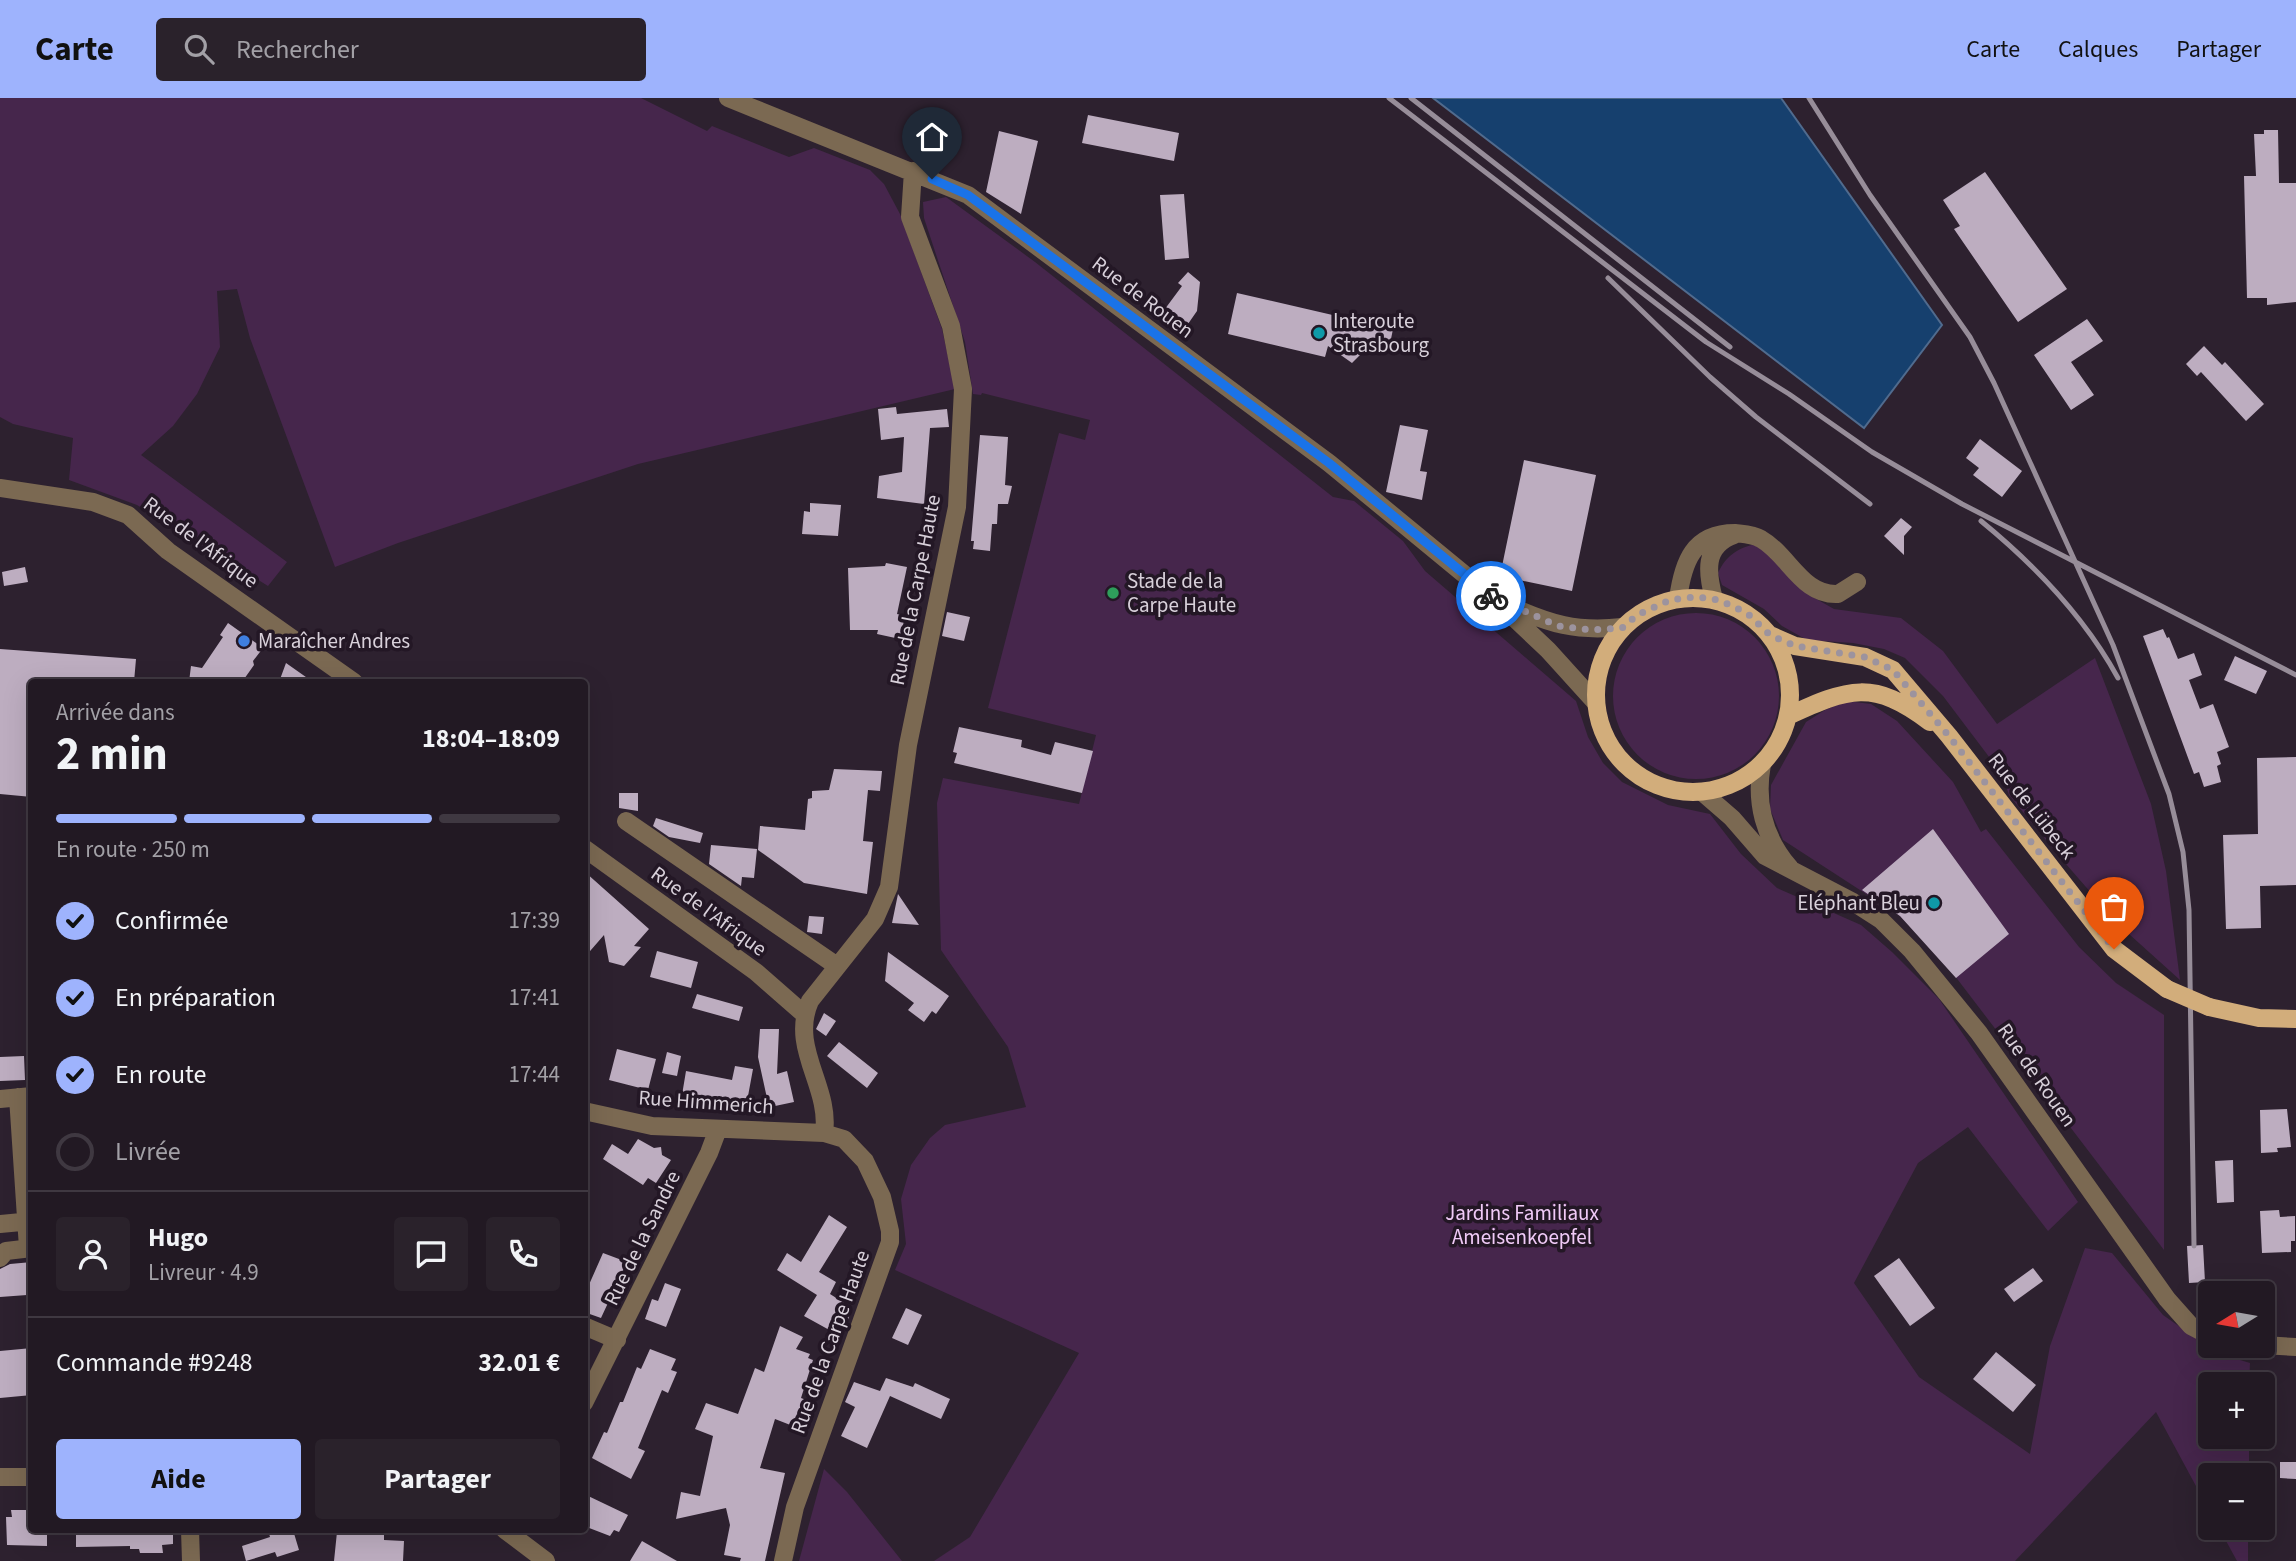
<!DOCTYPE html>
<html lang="fr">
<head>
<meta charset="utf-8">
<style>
  :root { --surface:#221923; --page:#2a222b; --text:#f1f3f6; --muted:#a2a0a6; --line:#3f3841; --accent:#9eb3fd }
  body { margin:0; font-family:"Source Sans 3",sans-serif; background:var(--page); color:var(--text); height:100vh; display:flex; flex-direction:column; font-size:26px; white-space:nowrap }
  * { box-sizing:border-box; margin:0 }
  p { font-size:23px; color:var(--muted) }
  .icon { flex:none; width:38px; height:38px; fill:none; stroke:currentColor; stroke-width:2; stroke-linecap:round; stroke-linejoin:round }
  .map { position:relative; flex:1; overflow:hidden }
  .panel { position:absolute; left:28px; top:581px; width:560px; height:854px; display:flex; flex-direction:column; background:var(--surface); border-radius:7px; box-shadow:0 7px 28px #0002,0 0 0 2px var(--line) }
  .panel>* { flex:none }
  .needle { width:46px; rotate:259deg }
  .controls { position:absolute; left:2198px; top:1183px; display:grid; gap:14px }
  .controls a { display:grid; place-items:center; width:77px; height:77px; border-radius:7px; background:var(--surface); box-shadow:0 7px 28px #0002,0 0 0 2px var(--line); font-size:35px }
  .pin { position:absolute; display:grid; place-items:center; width:60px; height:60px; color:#fff; margin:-72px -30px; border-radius:50% 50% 50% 0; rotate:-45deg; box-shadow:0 0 7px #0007 }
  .pin .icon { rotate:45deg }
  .courier { position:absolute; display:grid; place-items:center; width:70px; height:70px; margin:-35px; border:5px solid #1a73e8; border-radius:50%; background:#fff; color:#222; box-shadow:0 2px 9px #0007 }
  .overview em { font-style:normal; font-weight:700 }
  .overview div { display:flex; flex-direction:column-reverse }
  .overview { display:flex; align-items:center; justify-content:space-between; height:119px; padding:0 28px }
  h1 { font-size:46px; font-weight:700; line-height:52px }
  .bar { display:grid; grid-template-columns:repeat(4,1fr); gap:10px 7px; align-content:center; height:84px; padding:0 28px }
  .bar i { height:9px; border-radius:5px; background:var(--line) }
  .bar .on { background:var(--accent) }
  .bar p { grid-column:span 4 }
  .line { display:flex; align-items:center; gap:18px; padding:0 28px; border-top:2px solid var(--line) }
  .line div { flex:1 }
  .round { display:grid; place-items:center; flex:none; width:74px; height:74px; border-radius:7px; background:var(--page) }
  ol { padding:0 28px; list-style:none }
  li { display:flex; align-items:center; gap:21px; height:77px }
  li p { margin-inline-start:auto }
  li .icon { padding:7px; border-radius:50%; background:var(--accent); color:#111; stroke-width:4 }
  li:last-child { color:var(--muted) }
  li i { width:38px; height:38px; border:4px solid var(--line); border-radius:50% }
  .action { display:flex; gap:14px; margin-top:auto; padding:14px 28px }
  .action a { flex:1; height:80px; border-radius:7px; background:var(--accent); color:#111; font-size:28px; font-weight:700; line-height:80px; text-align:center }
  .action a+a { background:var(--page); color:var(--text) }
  header { display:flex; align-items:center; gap:42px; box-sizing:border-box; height:98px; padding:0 35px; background:var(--accent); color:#111 }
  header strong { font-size:33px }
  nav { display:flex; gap:38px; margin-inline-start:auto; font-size:24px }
  .search { width:490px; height:63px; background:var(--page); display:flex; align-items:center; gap:18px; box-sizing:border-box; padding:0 24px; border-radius:7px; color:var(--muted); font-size:26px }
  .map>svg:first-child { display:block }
  .green { fill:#46264c }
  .water { fill:#16406e; stroke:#506b8e; stroke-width:2 }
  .building { fill:#bdadc0 }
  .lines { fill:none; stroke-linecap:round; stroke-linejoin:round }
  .minor { stroke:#7b6952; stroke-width:18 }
  .major { stroke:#d2ad7b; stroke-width:18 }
  .rail { stroke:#978d99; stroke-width:5 }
  .major-bridge { stroke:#d2ad7b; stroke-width:18 }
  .done { stroke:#9c939e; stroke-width:7; stroke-dasharray:0 12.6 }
  .route { stroke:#1a73e8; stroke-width:9 }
  .culture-dot { fill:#0f9aa8; stroke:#231725; stroke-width:2.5 }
  .leisure-dot { fill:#2e9e5b; stroke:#231725; stroke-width:2.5 }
  .shop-dot { fill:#3f7fe0; stroke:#231725; stroke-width:2.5 }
  .labels { text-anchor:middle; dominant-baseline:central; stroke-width:7; stroke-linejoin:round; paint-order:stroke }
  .street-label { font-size:21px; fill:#d8d0da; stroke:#231725 }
  .poi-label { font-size:21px; fill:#d8d0da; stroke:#231725; text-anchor:start }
  .park-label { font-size:21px; fill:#f0caf7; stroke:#231725 }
</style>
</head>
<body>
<header>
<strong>Carte</strong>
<div class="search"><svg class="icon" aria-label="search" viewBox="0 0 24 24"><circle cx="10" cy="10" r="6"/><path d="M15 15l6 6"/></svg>Rechercher</div>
<nav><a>Carte</a><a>Calques</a><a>Partager</a></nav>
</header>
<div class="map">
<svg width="2296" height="1463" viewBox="0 0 2296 1463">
  <rect width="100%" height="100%" fill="#2d212f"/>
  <path class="green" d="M0,0H641L707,33L712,28L789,59L814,50L870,72L884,86L900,116L942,231L955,291L638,366L398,445L335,469L250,240L237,191L217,193L220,249L197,296L173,328L141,357L287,464L268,488L137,407L69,382L73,340L13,326L0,319Z
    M946,99L1035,164L1333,399L1354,403L1403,443L1425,473L1576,603L1588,639L1603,665L1622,684L1668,707L1710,716L1741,756L1777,790L1861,827L1892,854L1939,901L2078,1104L2048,1133L1968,1029L1918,1065L1854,1185L1919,1279L2030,1356L2050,1248L2085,1150L2112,1155L2163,1217L2217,1255L2250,1265L2249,1286H2210V1339H2249V1377H2210V1414L2156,1314L2015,1463H934L970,1439L1079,1255L895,1172L906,1146L901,1101L911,1067L930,1040L945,1027L1026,1009L1008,949L941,852L937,705L943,680L1079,706L1096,637L988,610L1059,335L1085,342L1090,322L982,295L981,297L973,296L965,244L924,120L923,104Z
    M1756,446L1772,452L1811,498L1834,511L1901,520L1943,553L1997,626L2095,560L2151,706L2166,773L2180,882L2119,827L2059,758L2009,697L2002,676L1943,598L1905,560L1884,551L1853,545L1807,542L1782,528L1764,511L1722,487L1718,475C1726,458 1737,450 1756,446Z
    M1613 598a83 83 0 1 1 166 0a83 83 0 1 1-166 0Z
    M1847,603L1871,606L1897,623L1953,684L1981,734L1986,731L2079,849L2116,885L2164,917V1152L1942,861L1900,818L1783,742L1770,711L1771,687L1806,624L1825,612Z
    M824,1371L847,1394L902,1463H799Z
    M2219,1430H2248V1463H2237Z"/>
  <path class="water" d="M1433,0H1781L1942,227L1864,330Z"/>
  <path class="building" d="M1088,17L1179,35L1174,63L1082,45Z
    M2264,32H2278L2279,85H2296V204L2267,207V200H2247L2244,78H2256L2254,36H2264Z
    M999,33L1038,43L1021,116L986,94Z
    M1985,74L2067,191L2018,224L1954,131L1960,128L1943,102Z
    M1184,96L1189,160L1165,162L1160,97Z
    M1188,174L1200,184L1197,213L1181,236L1159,219L1182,188L1178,185Z
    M1237,195L1393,231L1389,251L1370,247L1352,265L1328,248L1325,259L1228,236Z
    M2087,221L2103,243L2071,264L2094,297L2071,312L2034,257Z
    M2204,248L2222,267L2225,264L2264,306L2246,323L2201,274L2197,278L2186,266Z
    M896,309L897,316L947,311L949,329L930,330L924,406L877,400L879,378L902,374L904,339L881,342L878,311Z
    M1400,327L1428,332L1420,373L1427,374L1422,402L1386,394Z
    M980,337L1008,339L1005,387L1012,388L1008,406H998L997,426H992L990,453L973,451L974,443H971Z
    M1980,341L2022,373L2002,399L1973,377L1979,370L1966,360Z
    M1524,362L1596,377L1572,493L1500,478Z
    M810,405L841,407L838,438L802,436L804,413L810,414Z
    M1901,420L1912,429L1904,438V457L1884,438Z
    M886,465L907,469L897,516L905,518L900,541L877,536L878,532H850L848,470L885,468Z
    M25,469L28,484L4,488L2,474Z
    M947,514L970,519L964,543L942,538Z
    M228,525L263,550L253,563L254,567L242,584H189L191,568L202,570L223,539L220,537Z
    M2163,531L2167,540L2169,539L2178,561L2194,555L2202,577L2189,582L2200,611L2213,606L2229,649L2217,654L2221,666L2217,668L2221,684L2204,689L2199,674L2194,676L2143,538Z
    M0,551L136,561L134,584H32V699L0,696Z
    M2235,558L2267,573L2256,596L2224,582Z
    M286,565L313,584H279Z
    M959,629L1022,642L1021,649L1051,657L1055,644L1093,653L1082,695L954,665L957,655L953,654Z
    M2296,659V787L2260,788L2261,830L2226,831L2223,737L2258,736L2257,660Z
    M834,671L882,673L880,693L868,692L863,743L873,744L867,796L804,785L758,752L760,728L805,732L808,701L812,700V693L829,692Z
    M619,695H638V713L619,710Z
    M656,720L703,735L700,745L669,739L653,728Z
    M1933,731L2009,836L1956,880L1900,818L1862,792Z
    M711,747L757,751L754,780L742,779L741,788L709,766Z
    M585,774L649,831L634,848L641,849L624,868L609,864L604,837L584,860Z
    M898,796L919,827L892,825Z
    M809,818L824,819L822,836L807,834Z
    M657,853L698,864L691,890L650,879Z
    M888,854L949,898L936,916L932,913L924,924L908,912L914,905L885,883Z
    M697,896L743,909L739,923L692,910Z
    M824,915L836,923L826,938L816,931Z
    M760,931H779L777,976L787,973L794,1004L775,1008V1014H770L758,959Z
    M839,944L878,975L867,990L827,958Z
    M617,951L656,961L648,992L609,982Z
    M667,954L681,958L677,978L662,975Z
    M24,958L25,982L0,983V959Z
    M735,968L753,971L746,1009L682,997L686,973L732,982Z
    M2287,1011L2291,1049L2277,1050L2278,1054L2261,1055L2260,1012Z
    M638,1041L654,1050L661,1049L662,1057L671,1062L656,1085L648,1080L643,1087L603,1061L612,1046L628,1056Z
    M2233,1062L2234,1104L2217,1105L2215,1063Z
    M2279,1112L2280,1119L2295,1118V1143H2291V1154L2262,1155L2260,1113Z
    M829,1117L847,1129L819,1174L836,1184L830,1196L852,1210L842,1239L804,1218L817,1197L777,1172L787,1155L801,1164Z
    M2203,1147L2205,1184L2189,1185L2187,1148Z
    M603,1155L627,1164L601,1220L584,1214V1198Z
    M1899,1160L1935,1210L1910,1228L1874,1178Z
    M32,1164V1194H27V1197L0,1199V1171L10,1166Z
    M2033,1170L2043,1183L2014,1204L2004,1191Z
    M665,1185L681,1191L666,1229L645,1221L652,1201L658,1203Z
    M906,1210L922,1217L908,1247L892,1240Z
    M780,1228L803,1239L796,1251L810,1256L808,1260L813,1262L801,1300L809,1303L798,1330L775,1321L760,1370L785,1375L765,1463H740L741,1460L724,1457L730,1427L726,1410L676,1421L681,1394L700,1398L713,1338L695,1331L706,1305L738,1316L755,1270L764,1274Z
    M32,1250V1297L0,1300V1253Z
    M650,1251L676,1261L671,1272L677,1274L668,1295L662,1292L638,1350L645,1353L631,1381L592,1360L604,1334L607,1335L620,1304H623L637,1269L641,1271Z
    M1996,1254L2036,1287L2013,1314L1973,1281Z
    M886,1280L913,1289L915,1285L950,1301L941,1321L890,1298L867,1350L841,1338L855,1309L845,1304L854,1284L880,1293Z
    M2280,1364H2296V1381L2280,1380Z
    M584,1396L628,1417L619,1434L614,1432L610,1438L584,1428Z
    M11,1412H32V1432H47V1448L7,1447L6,1419H12Z
    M76,1432H173V1446L162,1447L163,1455H140L139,1451H130V1448L76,1449Z
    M268,1432H293L299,1452L277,1459L275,1454L246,1463L242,1448L270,1439Z
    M337,1434L384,1437V1442L404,1443L403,1463H334Z
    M642,1443L677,1463H630Z"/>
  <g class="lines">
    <path class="minor" d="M728,0L968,97L1329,365L1493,500L1548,552L1596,605
      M0,390L93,404L128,417L168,453L354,584
      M1678,501C1683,464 1693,435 1735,435C1744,436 1753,436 1761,441C1789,457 1802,498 1838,496L1857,484
      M1714,501C1707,475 1703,448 1734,437
      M1508,507C1550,526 1576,534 1622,529
      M1762,666C1755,704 1764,740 1790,770
      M1702,694L1732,720L1765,758L1853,804L1881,822L1912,853L1979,935L2167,1201L2191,1228L2210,1238
      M626,723L837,868
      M584,750L756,874L804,916
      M18,999L28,1150
      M0,1001L32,998
      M584,1013L652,1028L824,1035L844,1041L865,1063L882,1099L890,1133V1144L795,1409L783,1463
      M824,1035C831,989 789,950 810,903L875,821L889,789L908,647L957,409L963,291L951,228L910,119L913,73
      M0,1126L32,1123
      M0,1160L6,1153L32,1150
      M584,1228L617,1242
      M2263,1247L2296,1249
      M584,1305L709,1055L718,1031
      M0,1379H32
      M190,1432L191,1463
      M505,1432L546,1463"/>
    <path class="major" d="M1596 597a97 97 0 1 1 194 0a97 97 0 1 1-194 0Z
      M1770,537L1795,548L1865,559L1893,572L1949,638L2114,851L2167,891
      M1788,618C1849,590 1873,581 1930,624
      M2209,909L2259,920L2296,921"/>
    <path class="rail" d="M1389,0L1706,244L1789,296L1872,354L1962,406L2296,577
      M1411,0L1730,249
      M1809,0L1870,97L1970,239L1994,285L2113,547L2169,696L2183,754L2189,812L2194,1148
      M1608,180L1710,279L1756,319L1870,406
      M1981,423C2036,468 2084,518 2118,580"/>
    <path class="major-bridge" d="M2167,891L2209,909"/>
  </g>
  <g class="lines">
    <path class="done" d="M1491,498L1558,528L1591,532L1622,530L1637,517L1670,502L1695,499L1714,501L1733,508L1749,517L1770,537L1795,548L1865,559L1893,572L1949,638L2114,851"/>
    <path class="route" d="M932,81L968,97L1329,365L1491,498"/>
  </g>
  <g class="culture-dot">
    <circle cx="1319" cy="235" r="7"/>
    <circle cx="1934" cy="805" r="7"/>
  </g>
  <circle class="leisure-dot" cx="1113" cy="495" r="7"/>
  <circle class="shop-dot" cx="244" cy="543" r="7"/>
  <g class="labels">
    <g class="street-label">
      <text transform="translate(1143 199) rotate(37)">Rue de Rouen</text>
      <text transform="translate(201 444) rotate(37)">Rue de l'Afrique</text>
      <text transform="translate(915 492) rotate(-79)">Rue de la Carpe Haute</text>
      <text transform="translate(2032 708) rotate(52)">Rue de Lübeck</text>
      <text transform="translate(709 813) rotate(36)">Rue de l'Afrique</text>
      <text transform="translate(2037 977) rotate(55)">Rue de Rouen</text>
      <text transform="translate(706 1004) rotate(4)">Rue Himmerich</text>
      <text transform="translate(642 1140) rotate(-64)">Rue de la Sandre</text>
      <text transform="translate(830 1244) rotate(-70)">Rue de la Carpe Haute</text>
    </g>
    <g class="poi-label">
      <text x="1333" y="223">Interoute<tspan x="1333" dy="24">Strasbourg</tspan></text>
      <text x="1127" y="483">Stade de la<tspan x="1127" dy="24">Carpe Haute</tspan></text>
      <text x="258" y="543">Maraîcher Andres</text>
      <text x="1920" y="805" text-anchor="end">Eléphant Bleu</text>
    </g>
    <g class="park-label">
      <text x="1522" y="1115">Jardins Familiaux<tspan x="1522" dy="24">Ameisenkoepfel</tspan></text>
    </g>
  </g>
</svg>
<div class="controls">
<a><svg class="needle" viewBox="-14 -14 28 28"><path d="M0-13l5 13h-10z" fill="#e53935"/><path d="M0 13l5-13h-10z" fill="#a2a0a6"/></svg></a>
<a>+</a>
<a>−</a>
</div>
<div class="pin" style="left:2114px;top:851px;background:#ea580c"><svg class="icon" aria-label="bag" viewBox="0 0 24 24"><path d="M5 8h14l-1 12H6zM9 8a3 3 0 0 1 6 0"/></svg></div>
<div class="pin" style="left:932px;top:81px;background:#1f2937"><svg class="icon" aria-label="home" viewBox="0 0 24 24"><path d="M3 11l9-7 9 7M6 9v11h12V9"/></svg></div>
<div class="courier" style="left:1491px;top:498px"><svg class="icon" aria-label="bike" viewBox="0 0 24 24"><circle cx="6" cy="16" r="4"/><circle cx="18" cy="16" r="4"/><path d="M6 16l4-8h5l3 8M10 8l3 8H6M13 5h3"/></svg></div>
<section class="panel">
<div class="overview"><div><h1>2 min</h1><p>Arrivée dans</p></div><em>18:04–18:09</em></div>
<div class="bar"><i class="on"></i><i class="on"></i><i class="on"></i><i></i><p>En route · 250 m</p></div>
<ol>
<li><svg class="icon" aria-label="check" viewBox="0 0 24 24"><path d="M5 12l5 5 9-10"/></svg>Confirmée<p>17:39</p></li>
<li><svg class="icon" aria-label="check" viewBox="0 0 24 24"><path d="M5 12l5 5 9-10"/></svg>En préparation<p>17:41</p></li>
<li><svg class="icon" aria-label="check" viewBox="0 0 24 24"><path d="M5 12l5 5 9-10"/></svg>En route<p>17:44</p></li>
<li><i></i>Livrée</li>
</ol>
<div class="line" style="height:126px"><a class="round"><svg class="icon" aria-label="person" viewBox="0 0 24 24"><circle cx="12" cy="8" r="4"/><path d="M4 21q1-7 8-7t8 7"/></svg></a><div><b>Hugo</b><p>Livreur · 4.9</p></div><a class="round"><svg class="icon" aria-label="chat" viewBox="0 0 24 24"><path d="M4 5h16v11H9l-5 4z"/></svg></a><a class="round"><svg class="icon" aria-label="phone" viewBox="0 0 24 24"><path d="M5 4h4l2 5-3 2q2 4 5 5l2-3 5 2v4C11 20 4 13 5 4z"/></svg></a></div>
<div class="line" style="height:91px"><div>Commande #9248</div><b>32.01 €</b></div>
<div class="action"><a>Aide</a><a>Partager</a></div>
</section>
</div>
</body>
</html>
